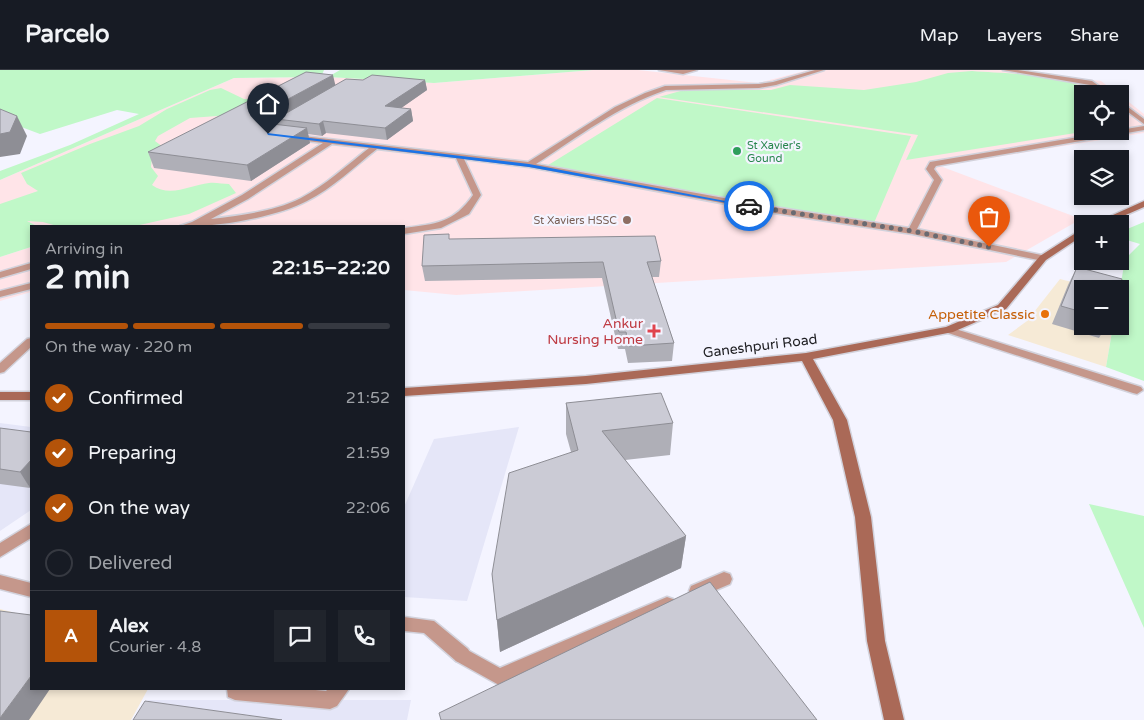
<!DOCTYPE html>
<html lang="en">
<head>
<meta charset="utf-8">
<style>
  :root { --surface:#171b24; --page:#20242c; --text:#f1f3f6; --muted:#9ea1a6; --line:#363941; --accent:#b45309 }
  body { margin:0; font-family:"Varela Round",sans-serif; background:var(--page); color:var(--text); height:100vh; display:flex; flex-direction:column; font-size:19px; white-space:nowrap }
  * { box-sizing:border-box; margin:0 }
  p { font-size:16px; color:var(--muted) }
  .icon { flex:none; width:28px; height:28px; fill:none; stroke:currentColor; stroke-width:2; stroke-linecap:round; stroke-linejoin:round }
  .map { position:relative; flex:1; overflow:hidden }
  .drawer { position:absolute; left:30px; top:155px; width:375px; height:465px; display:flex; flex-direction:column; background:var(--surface); border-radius:0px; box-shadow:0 2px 8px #0003 }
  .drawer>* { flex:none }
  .tools { position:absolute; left:1074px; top:15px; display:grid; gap:10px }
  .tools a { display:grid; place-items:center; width:55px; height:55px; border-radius:0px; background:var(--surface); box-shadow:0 2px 8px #0003; font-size:25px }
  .pin { position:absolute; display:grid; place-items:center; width:42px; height:42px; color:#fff; margin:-51px -21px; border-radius:50% 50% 50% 0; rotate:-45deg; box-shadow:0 0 5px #0007 }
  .pin .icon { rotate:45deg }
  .courier { position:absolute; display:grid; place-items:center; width:50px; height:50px; margin:-25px; border:4px solid #1a73e8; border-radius:50%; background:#fff; color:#222; box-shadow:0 1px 6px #0007 }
  .overview em { font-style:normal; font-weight:800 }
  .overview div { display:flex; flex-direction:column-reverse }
  .overview { display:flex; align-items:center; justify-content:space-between; height:85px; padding:0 15px }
  h1 { font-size:32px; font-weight:800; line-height:38px }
  .bar { display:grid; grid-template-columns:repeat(4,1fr); gap:8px 5px; align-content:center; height:60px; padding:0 15px }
  .bar i { height:6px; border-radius:4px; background:var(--line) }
  .bar .active { background:var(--accent) }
  .bar p { grid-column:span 4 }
  .line { display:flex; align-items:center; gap:12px; padding:0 15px; border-top:1px solid var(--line) }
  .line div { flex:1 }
  .round { display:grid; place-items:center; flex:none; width:52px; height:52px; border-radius:0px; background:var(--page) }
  ol { padding:0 15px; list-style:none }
  li { display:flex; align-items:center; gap:15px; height:55px }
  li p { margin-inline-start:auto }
  li .icon { padding:5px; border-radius:50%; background:var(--accent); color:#fff; stroke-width:4 }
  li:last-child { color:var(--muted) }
  li i { width:28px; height:28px; border:2px solid var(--line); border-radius:50% }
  header { display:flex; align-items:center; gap:30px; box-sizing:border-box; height:70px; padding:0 25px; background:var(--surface); border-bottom:1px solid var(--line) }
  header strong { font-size:24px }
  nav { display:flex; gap:28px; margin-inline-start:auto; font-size:18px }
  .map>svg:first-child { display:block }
  .commercial { fill:#f6ead6 }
  .built { fill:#e5e6f8 }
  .education { fill:#ffe4e8 }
  .green { fill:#c0f8c8 }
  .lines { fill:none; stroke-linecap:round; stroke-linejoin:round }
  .lane-casing { stroke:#d2d2dc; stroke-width:3 }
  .street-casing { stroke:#d2d2dc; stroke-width:3 }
  .secondary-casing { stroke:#d2d2dc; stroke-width:3 }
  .lane { fill:#c5978b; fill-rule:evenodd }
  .street { fill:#c5978b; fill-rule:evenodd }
  .secondary { fill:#aa6957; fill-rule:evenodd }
  .wall { fill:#afafb7 }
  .shaded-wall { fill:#8e8e95 }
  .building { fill:#cbcbd5; stroke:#8e8e95 }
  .route { fill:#1a73e8 }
  .done { stroke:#6a6a71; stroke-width:5; stroke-dasharray:0 9 }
  .leisure-dot { fill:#2e9e5b; stroke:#f4f4ff; stroke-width:2 }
  .education-dot { fill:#8d6e63; stroke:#f4f4ff; stroke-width:2 }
  .food-dot { fill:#e8710a; stroke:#f4f4ff; stroke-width:2 }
  .health-dot { fill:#e0444e; stroke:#f4f4ff; stroke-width:2 }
  .labels { text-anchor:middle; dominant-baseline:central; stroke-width:4.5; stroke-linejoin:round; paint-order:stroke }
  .far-leisure-label { font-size:11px; fill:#27864d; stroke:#f4f4ff; text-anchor:start }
  .far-education-label { font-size:11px; fill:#785e54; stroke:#f4f4ff; text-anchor:end }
  .food-label { font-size:14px; fill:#c56008; stroke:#f4f4ff; text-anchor:end }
  .health-label { font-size:14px; fill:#be3a42; stroke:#f4f4ff; text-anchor:end }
  .street-label { font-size:14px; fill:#202024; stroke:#f4f4ff }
</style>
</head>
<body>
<header>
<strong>Parcelo</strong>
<nav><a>Map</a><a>Layers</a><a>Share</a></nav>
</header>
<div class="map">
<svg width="1144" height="650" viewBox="0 0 1144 650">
  <rect width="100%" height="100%" fill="#f4f4ff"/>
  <path class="commercial" d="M1060,209L1099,219H1082V256H1113L1106,297L1008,265L1027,251Z
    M0,539L31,547V619H148L131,650H0Z"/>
  <path class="built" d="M0,353L31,357V440L0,461Z
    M519,357L467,531L404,527V437L434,369Z
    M148,630H411L407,650H136Z"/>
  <path class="education" d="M593,0H638L758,13L808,0H1013L1101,11L1118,24H1082V61H1120V25L1144,44V63L940,96L1081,149L1006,192L456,225L404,220V156H37L0,139V110L234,8L328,7L434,13Z
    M31,177V222L0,231V187Z"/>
  <path class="green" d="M0,0H324L321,7L234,8L0,110V101L70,75L139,44L117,40L40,64L0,49Z
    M340,0H593L434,13L328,7Z
    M972,1C1008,4 1066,3 1095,24H1082V61H1088L906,90L918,65L659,27L684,20H771L790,15L864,20L916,12L948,3Z
    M221,18L244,29L304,34L244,44L190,48L158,66L155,71L163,77L152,87L151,97L158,106L152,115C170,128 191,115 209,113C215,112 223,114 229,114L236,123L189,144L135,156H57L43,152L27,151L37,156H31V177L0,187V134L38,121L27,114L21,103L90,74L139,56L167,39L210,20Z
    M657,28L911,66L874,153L545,97Z
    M1144,152V311L1106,297L1113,256H1120V219L1125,189L1140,174L1120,168V162Z
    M1089,434L1144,446V558Z"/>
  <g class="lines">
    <defs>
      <path id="lane" d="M815,0H824L776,15L759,18L666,20C618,36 578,67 536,94L774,137L909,158L934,110L926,99L930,92L1144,56V60L936,96L934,99L942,110L917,159L1046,186L1048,188L1043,191L912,164L774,143L529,97L464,89L481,125L469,144L441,158L404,164V158C435,154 454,153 473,125L456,88L377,79C354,97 333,118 307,131C277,147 214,158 180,156L192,152L242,125L323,73L291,69V65H294L528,92L615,37L645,23L665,16L759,14L773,12ZM332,74L369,78C347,95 326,115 301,128C273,142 241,145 211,149L248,129Z
        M1003,0H1018L1092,11L1110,24H1103L1090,15Z
        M1120,31L1144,49V54L1120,36Z
        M31,193V199L0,208V202Z
        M31,213V219L0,227V221Z
        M31,268V277L4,302L0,303V293L27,269Z
        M724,502L730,504L732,509L730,514L697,528L691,526L689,521L691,516Z
        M667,527L673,529L675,534L673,539L499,615L456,591L453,585L456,579L462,577L500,598Z
        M227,619H305L326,621L328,619H349L337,636L330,639L235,630L228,627Z"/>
      <path id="street" d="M659,0H697L683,4Z
        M949,257L1141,317L1143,320L1137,324L1133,323L945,262L943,260L945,258Z
        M31,454V468L0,487V473Z
        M0,505L31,513V527L0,519Z
        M404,547L434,551L468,579L471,585L468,591L462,593L456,591L424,563L404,561Z"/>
      <path id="secondary" d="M1144,131V137L1105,154H1093Z
        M1082,159V166L1046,190L1006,239L953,262L813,289L847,350L871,447L885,571L904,650H884L867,571L855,447L833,350L802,291L586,314L404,326V318L586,306L806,283L946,257L998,235L1040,186Z
        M0,322H31V330H0Z"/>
    </defs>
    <use href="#lane" class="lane-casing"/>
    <use href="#street" class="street-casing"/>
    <use href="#secondary" class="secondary-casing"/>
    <use href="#lane" class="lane"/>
    <use href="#street" class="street"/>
    <use href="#secondary" class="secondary"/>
  </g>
  <path class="wall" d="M363,10H425L427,20L401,38L411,39L413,51L387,70L326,63L322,66L308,64L310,73L251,111L154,98L148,82L335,15Z
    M449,164V169L661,191L659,207H652L674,273L672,291L628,293L625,279H618L602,208L425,211L422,196Z
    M1077,197L1082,219V256H1106L1099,268L1052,254L1068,215Z
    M566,333L673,353L670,385L625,390L686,466L681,498L500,582L492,504L571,382L566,364Z
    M0,358L30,418L0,414Z"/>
  <path class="shaded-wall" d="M333,5L336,18L276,49V52L268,56L258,49L264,42Z
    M425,10L427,20L387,48L385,36Z
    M411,39L413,51L387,70L385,58Z
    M17,46L27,66L20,84L0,87V64Z
    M323,51L326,63L322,66L319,54Z
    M307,58L310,73L251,111L247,95Z
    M31,390V417L30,418L20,402Z
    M686,466L681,498L500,582L497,550Z
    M31,606V619H50L29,650H0V648Z"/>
  <path class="building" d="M306,2L333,5L264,42L258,49L264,53L307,58L247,95L148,82Z
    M372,5L425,10L385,36L411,39L385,58L323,51L319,54L276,49L346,9L363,10Z
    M0,39L17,46L10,62L0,64Z
    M449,164V169L655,166L661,191L647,192L674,273L629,276L626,262H619L603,192L422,196L424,165Z
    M1077,197L1122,209L1119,219H1082V242L1061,236Z
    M661,323L673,353L602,361L686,466L497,550L492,504L509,403L578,380L566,333Z
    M0,358L31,362V390L20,402L0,399Z
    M710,512L817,650H441L439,643Z
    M0,541L31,545V606L0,648Z
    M145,631L282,650H133Z"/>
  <path class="route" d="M267,63L529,94L752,136L749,137L529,97L268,65Z"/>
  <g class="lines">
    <path class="done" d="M749,136L912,161L989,177"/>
  </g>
  <circle class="leisure-dot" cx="737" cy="81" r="5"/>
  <circle class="education-dot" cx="627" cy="150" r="5"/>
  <circle class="food-dot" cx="1045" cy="244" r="5"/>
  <path class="health-dot" d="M651.5 253.5h5v5h5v5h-5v5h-5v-5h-5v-5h5z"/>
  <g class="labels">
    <g class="far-leisure-label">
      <text x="747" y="75">St Xavier's<tspan x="747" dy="13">Gound</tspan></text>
    </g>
    <g class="far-education-label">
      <text x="617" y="150">St Xaviers HSSC</text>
    </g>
    <g class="food-label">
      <text x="1035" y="244">Appetite Classic</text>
    </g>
    <g class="health-label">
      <text x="643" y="253">Ankur<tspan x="643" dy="16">Nursing Home</tspan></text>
    </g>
    <g class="street-label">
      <text transform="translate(760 276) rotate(-7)">Ganeshpuri Road</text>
    </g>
  </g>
</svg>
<div class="tools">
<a><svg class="icon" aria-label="locate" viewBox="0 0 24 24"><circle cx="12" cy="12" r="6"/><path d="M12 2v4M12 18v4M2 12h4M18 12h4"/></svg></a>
<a><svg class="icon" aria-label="layers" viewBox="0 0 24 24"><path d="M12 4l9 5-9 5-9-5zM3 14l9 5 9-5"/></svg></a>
<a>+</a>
<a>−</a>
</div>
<div class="pin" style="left:989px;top:177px;background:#ea580c"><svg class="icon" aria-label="bag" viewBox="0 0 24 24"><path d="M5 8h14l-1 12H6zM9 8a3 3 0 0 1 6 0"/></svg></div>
<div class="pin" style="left:268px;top:64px;background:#1f2937"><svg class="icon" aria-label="home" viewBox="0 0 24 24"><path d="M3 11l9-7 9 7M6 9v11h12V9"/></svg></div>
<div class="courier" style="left:749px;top:136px"><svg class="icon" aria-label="car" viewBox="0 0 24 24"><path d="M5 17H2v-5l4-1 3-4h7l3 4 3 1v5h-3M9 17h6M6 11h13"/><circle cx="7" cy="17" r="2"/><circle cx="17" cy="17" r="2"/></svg></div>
<section class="drawer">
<div class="overview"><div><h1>2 min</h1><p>Arriving in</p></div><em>22:15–22:20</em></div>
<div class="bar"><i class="active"></i><i class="active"></i><i class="active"></i><i></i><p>On the way · 220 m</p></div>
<ol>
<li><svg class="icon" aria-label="check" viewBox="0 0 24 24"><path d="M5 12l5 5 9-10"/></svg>Confirmed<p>21:52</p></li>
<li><svg class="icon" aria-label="check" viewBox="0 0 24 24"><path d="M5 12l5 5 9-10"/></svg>Preparing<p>21:59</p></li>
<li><svg class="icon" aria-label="check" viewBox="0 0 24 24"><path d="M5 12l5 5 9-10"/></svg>On the way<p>22:06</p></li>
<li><i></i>Delivered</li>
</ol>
<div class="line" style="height:90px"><b class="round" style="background:var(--accent);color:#fff">A</b><div><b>Alex</b><p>Courier · 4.8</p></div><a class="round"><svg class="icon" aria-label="chat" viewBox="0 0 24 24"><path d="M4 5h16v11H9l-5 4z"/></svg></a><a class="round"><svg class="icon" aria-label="phone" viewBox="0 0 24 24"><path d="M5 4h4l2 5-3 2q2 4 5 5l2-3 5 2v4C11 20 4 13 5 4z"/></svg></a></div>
</section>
</div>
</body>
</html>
